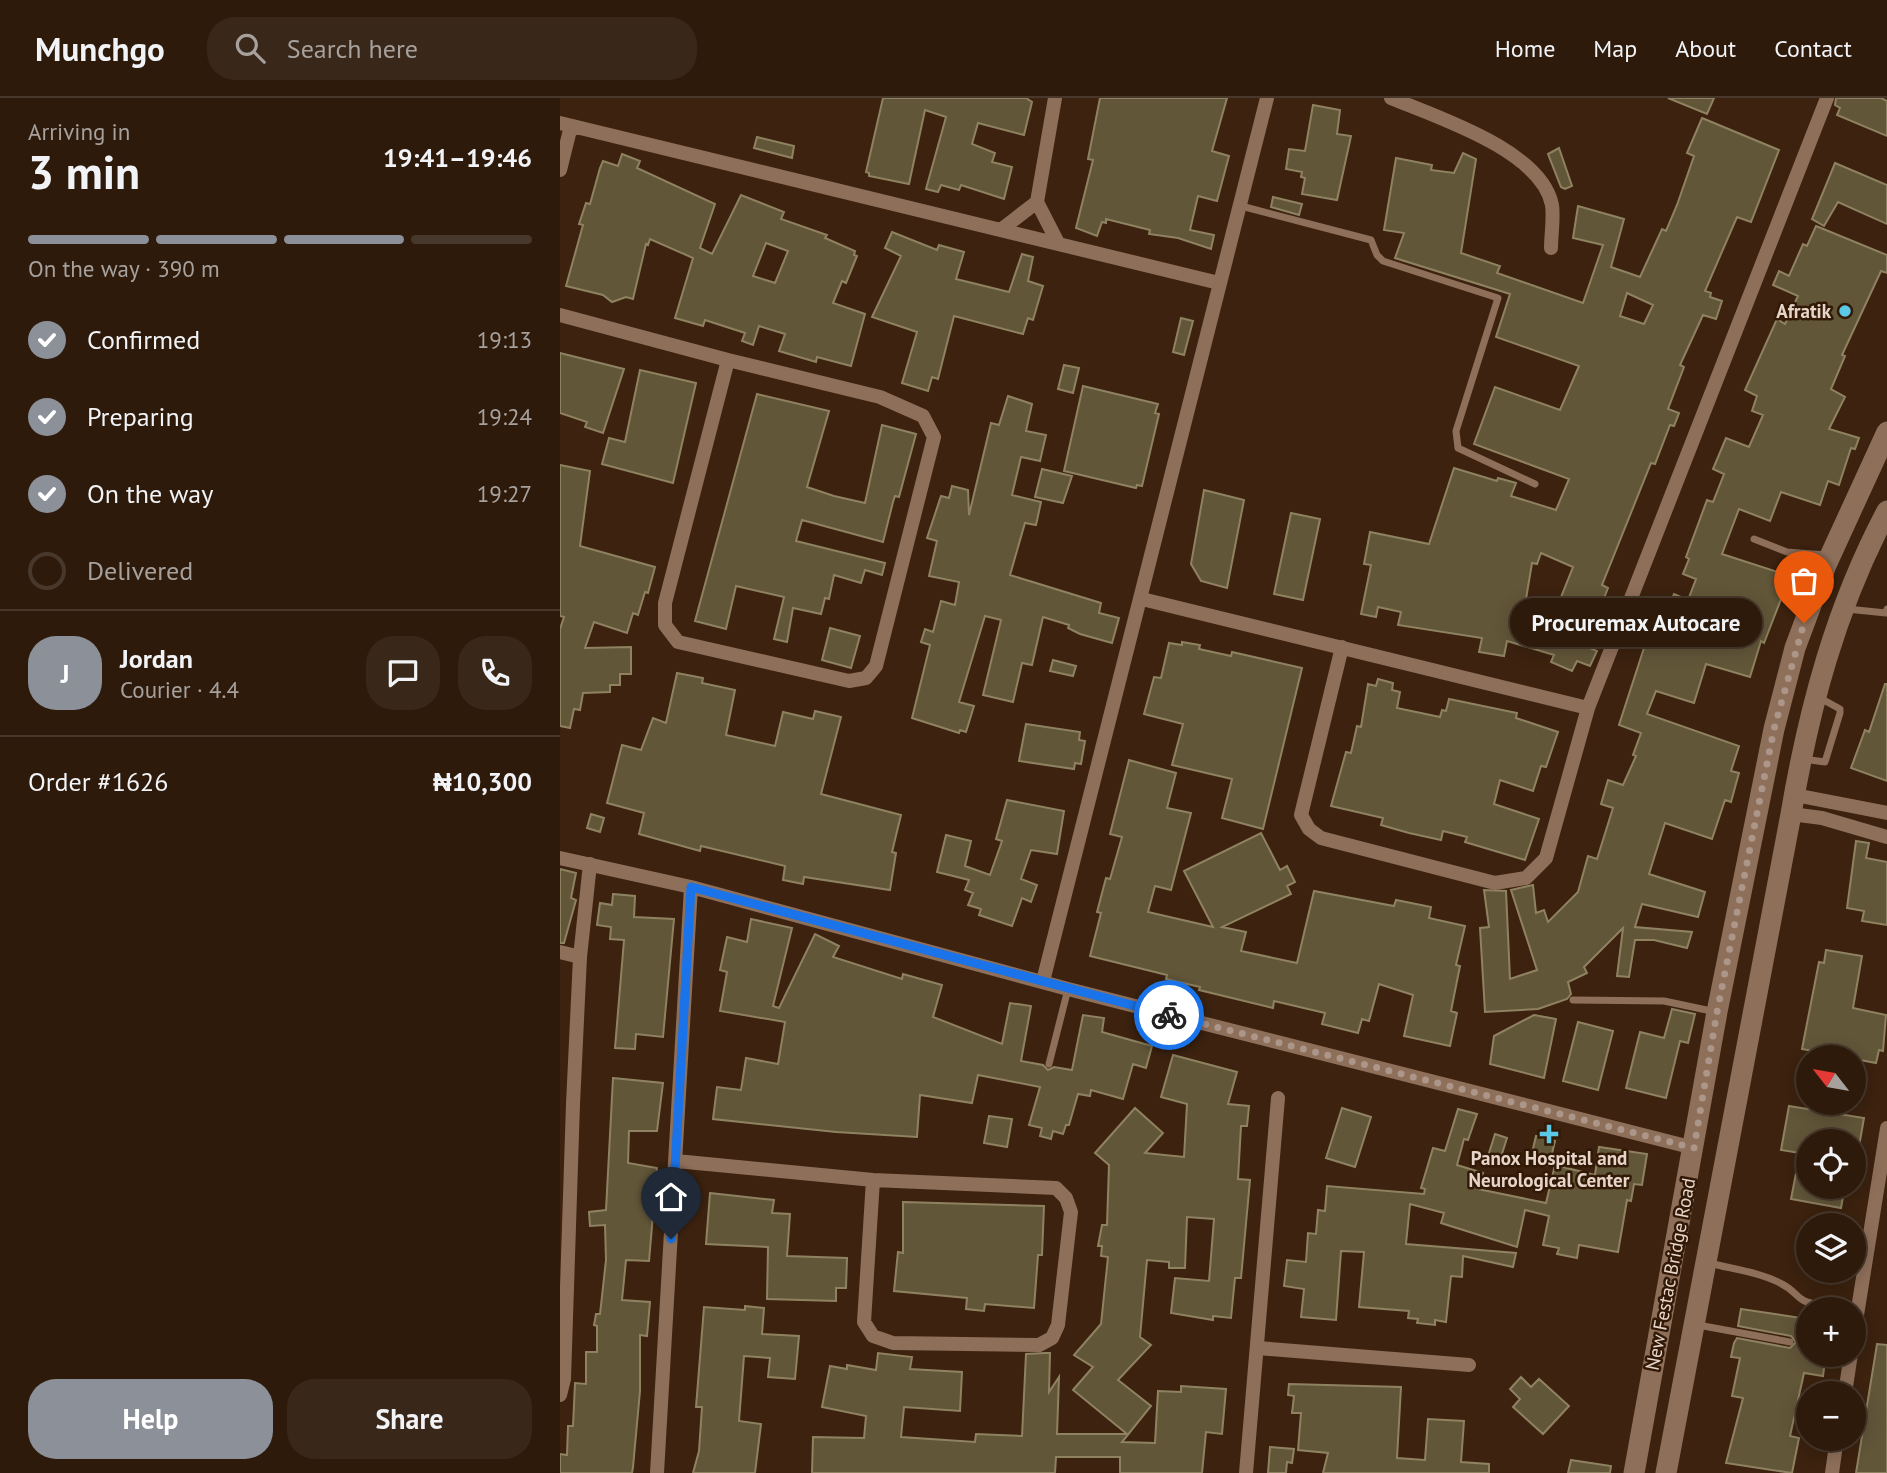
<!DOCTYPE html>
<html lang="en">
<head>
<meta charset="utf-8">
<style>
  :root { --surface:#2d1a0b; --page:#392719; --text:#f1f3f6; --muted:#a7a19d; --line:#48382c; --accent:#8c9099 }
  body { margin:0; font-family:"PT Sans",sans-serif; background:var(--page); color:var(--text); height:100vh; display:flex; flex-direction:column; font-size:26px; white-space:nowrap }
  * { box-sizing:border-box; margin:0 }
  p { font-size:23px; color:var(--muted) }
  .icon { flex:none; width:38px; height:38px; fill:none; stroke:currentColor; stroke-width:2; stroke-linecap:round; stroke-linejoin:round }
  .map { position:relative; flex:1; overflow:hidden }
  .side { display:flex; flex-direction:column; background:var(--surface); width:560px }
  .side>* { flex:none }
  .needle { width:46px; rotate:301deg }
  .tools { position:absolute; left:1236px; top:947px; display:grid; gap:14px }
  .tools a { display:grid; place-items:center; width:70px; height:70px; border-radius:50%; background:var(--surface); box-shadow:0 4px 18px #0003,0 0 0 2px var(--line); font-size:35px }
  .pin { position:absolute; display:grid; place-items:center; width:60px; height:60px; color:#fff; margin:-72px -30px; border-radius:50% 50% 50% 0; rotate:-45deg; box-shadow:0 0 7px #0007 }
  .pin .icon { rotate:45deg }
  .courier { position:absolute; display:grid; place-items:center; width:70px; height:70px; margin:-35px; border:5px solid #1a73e8; border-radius:50%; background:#fff; color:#222; box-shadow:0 2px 9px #0007 }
  .bubble { position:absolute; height:49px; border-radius:24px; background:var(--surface); box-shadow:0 4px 18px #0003,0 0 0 2px var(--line); font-size:23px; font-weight:600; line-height:49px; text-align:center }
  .headline em { font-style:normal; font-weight:600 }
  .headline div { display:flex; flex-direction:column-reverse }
  .headline { display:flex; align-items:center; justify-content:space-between; height:119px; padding:0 28px }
  h1 { font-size:46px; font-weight:600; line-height:52px }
  .bar { display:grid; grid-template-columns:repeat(4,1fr); gap:10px 7px; align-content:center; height:84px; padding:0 28px }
  .bar i { height:9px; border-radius:5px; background:var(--line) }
  .bar .selected { background:var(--accent) }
  .bar p { grid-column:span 4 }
  .line { display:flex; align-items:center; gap:18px; padding:0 28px; border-top:2px solid var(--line) }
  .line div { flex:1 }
  .round { display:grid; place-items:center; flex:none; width:74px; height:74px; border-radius:28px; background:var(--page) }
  ol { padding:0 28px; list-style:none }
  li { display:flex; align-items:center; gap:21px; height:77px }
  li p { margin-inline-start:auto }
  li .icon { padding:7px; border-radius:50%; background:var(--accent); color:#fff; stroke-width:4 }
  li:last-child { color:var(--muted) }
  li i { width:38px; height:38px; border:4px solid var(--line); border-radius:50% }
  .primary-button { display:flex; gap:14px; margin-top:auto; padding:14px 28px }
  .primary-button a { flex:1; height:80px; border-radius:28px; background:var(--accent); color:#fff; font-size:28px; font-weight:600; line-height:80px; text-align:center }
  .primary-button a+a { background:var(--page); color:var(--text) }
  header { display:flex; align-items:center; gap:42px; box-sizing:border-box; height:98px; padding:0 35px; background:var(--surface); border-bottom:2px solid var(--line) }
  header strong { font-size:33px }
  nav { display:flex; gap:38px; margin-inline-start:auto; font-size:24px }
  .search { width:490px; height:63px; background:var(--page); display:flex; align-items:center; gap:18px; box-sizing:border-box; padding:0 24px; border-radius:28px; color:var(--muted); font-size:26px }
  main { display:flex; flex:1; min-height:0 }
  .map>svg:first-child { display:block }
  .building { fill:#625639; stroke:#8f8261; stroke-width:2; fill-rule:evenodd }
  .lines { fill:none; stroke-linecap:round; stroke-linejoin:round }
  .lane { stroke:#8e6f5a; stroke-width:7 }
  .street { stroke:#8e6f5a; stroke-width:14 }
  .secondary { stroke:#8e6f5a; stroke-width:21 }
  .done { stroke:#ab9689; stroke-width:7; stroke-dasharray:0 12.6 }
  .route { stroke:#1a73e8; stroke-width:9 }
  .poi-dot { fill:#5bc8e6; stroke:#321906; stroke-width:2.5 }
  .labels { text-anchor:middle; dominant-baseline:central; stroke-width:5; stroke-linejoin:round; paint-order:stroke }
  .poi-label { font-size:19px; font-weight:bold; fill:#e7d5ca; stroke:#321906; text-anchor:end }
  .street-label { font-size:19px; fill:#e7d5ca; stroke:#321906 }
</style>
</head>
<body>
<header>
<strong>Munchgo</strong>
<div class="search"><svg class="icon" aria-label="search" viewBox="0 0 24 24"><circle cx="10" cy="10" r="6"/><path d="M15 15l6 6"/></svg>Search here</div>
<nav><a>Home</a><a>Map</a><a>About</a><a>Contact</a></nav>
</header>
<main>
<section class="side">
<div class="headline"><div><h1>3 min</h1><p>Arriving in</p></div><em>19:41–19:46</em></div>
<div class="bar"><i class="selected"></i><i class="selected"></i><i class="selected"></i><i></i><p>On the way · 390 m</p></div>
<ol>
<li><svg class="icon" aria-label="check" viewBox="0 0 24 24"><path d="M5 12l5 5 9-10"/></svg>Confirmed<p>19:13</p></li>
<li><svg class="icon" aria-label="check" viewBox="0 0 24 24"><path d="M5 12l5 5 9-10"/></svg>Preparing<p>19:24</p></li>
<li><svg class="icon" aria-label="check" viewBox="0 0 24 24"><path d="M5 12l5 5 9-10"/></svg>On the way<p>19:27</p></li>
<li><i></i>Delivered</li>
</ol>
<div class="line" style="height:126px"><b class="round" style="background:var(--accent);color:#fff">J</b><div><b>Jordan</b><p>Courier · 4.4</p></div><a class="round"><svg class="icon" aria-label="chat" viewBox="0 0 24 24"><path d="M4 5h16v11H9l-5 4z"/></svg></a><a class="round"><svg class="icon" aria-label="phone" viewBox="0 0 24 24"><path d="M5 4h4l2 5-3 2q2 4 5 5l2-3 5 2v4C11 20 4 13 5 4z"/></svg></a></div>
<div class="line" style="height:91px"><div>Order #1626</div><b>₦10,300</b></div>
<div class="primary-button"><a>Help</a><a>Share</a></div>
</section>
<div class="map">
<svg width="1327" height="1375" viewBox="0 0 1327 1375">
  <rect width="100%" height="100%" fill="#3c220f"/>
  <path class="building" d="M323,0H466L472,4L464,37L418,25L412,46L435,55L432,64L452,69L444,101L401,87L399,92L381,87L378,94L366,91L386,19L365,12L349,86L309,78V75L306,74Z
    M540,0H667L652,53L669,58L657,103L638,98L630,132L654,137L651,151L618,140L589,136L590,132L546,121V125L542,124L537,138L516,130L533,62L528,61Z
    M1108,0H1154L1147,16Z
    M1276,0H1321L1327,3V38L1277,17L1280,10L1275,7Z
    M753,7L780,12L777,36L791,38L777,102L742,96L745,80L741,79L742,74L726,71L729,51L745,53Z
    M1142,20L1219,52L1191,124L1177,119L1145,193L1151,195L1150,199L1162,203L1156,221L1143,217L1120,267L1124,269L1108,311L1119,315L1114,328L1110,327L1095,366L1091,365L1042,487L1048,490L1025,548L1037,553L1030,568L1017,563L1012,573L991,564L994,557L947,543L944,558L919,554L922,540L838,527L841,514L818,509L816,519L801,516L811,467L804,466L810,434L869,446L894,370L937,383L938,380L956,385L951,398L996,412L1009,381L914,346L935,289L1000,312L1019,268L936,239L950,196L835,160L844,135L824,132L836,60L872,67L871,72L894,75L903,55L916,61L901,155L940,168L937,175L1023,205L1043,147L1013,140L1018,108L1064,121L1051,169L1080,179L1102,131L1106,133L1117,107L1134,58L1127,55ZM1067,195L1093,207L1084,226L1060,218ZM981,455L1013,469L995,514L966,501L972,465L977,466Z
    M197,39L234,48L232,60L194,50Z
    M999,50L1012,88L1005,91L1001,89L988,56Z
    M62,56L80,63L77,70L155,106L140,150L152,156L181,97L224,114L221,121L267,137L265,140L295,153L294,157L297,158L286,185L282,183L273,205L305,216L291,268L257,259L256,264L219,253L225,236L199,228L193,247L182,243L185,235L145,222L143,228L115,220L133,160L90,141L88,147L86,146L73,201L66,199L52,204L43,197L6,188L23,127L19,126L26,105L30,106L40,70L43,63L58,68ZM206,145L228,153L215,185L193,178Z
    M1275,65L1327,87V126L1278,104L1264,128L1252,121Z
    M713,99L742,106L739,117L711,109Z
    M1256,128L1327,157V175L1321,173L1282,257L1285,258L1271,291L1285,299L1269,331L1299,340L1295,351L1291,350L1279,387L1268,383L1260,407L1221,394L1210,423L1179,411L1162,456L1230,478L1204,545L1201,543L1190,579L1146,566L1134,605L1096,593L1087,616L1179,648L1171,673L1179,675L1171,704L1165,702L1152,741L1105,725L1089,776L1145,794L1138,819L1082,806L1075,829L1132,834L1127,850L1094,842H1075L1069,879L1057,878L1063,830L1024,869L1027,875L1008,884L1011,896L1007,901L978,911L925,914L920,830L929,829L924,792L946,793L950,881L977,872L951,792L973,787L976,815L984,812L988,824L1018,794L1028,758L1037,761L1053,710L1041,706L1048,682L1063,687L1076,658L1073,657L1081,635L1059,627L1096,513L1106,516L1114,496L1128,502L1136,481L1123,476L1129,461L1126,459L1147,402L1153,404L1164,376L1153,371L1166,340L1189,349L1203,317L1192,313L1197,298L1185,292L1217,221L1225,226L1238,198L1213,187L1219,173L1229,178L1243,146L1247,148Z
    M332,134L377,152L379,147L404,154L396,181L449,194L462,156L473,159L468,183L483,188L473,222L468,220L463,236L394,218L378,281L372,279L368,293L342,285L357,234L312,219L341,158L325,150Z
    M621,220L633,223L624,257L613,254Z
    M0,255L64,271L43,335L25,329L27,324L0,315Z
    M504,267L519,270L513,295L498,291Z
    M80,272L136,285L113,385L42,366L49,340L65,344Z
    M523,288L598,306L595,315L599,316L582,388L577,387L576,390L504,373Z
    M197,296L269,313L247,389L274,398L305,405L322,327L356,336L339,399L335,398L333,404L323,444L242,422L236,443L325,465L322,477L305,472L301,485L274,477L269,501L265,500L261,516L233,510L227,544L214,541L224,499L176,488L166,531L135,523Z
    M448,298L472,306L466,333L486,337L480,363L461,359L452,397L481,404L476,427L465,425L450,477L541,505L539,515L559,520L552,545L520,536L508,530L509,527L483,519L472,567L462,565L453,604L423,597L441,522L425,518L399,604L414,608L406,634L400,632L399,635L352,620L370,547L361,544L365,531L373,534L381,503L395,507L399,484L369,478L377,443L367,440L381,398L389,400L392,388L408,392L409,417L431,325L439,327Z
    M0,367L30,373L20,448L95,469L88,495L85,494L78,517L73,515L67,535L34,524L25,550L71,549V576H60V587H50V594L23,595L20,612L14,611L10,630L0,628V531L4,519L0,518Z
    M482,371L512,378L503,405L475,399Z
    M644,392L684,402L667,490L641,483L631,466Z
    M731,415L760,421L743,502L714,496Z
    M1229,460L1248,465L1241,477L1224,469Z
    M270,530L300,538L291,570L262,562Z
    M622,544L640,547L639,551L671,558L672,554L742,570L703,731L662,720L672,681L612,667L623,626L584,616L594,579L601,580L609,545L622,547Z
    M493,562L516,568L513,578L490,573Z
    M117,575L143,580L142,585L175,592L166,637L215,648L223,614L253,621L255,613L281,619L261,696L341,717L332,754L336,755L330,792L244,779L243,786L223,782L225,768L141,748L140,753L79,736L84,715L47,705L62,647L81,652L93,620L106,625Z
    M818,581L833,585L832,592L840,594L837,610L880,619L882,612L886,613L889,601L957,615L956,620L998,634L986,669L981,668L973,693L940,682L934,706L979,721L965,762L905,744L907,739L883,733L881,742L849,735L821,727L823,720L771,708L786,654L791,655L797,628L801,629L808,586L816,588Z
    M1325,586H1327V683L1291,670L1305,632L1309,634Z
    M466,626L520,634L519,642L525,643L521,666L515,665L514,671L459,663Z
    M569,662L616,675L607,710L631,715L611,792L595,788L588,814L653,829L624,773L701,735L720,772L727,768L735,784L727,788L731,796L662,829L686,834L681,853L737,865L754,793L834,808L836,802L871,809L869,820L905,828L896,867L900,868L891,913L897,915L890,948L844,938L853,897L819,886L809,923L802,921L798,935L762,926L765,915L714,903L713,910L639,892L640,889L606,881L607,877L530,858L541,815L537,814L546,780L550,781L562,739L550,736Z
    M447,702L504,713L497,756L471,752L461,781L477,787L471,804L462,800L452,828L419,817L421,811L408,807L413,795L405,792L409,782L377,774L386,737L411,743L405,768L430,777L442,743L436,741Z
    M31,716L44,720L40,734L27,730Z
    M1296,743L1309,745L1306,760L1327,764V827L1302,823L1304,813L1287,810Z
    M0,771L16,775L11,800L16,802L4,845H0Z
    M53,796L75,798L74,819L114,821L103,939L76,936L75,951L55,950L64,842L50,841L51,829L37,827L40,805L52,807Z
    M191,821L232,830L213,908L219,910L255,836L279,848L273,859L342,881L343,876L382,887L373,919L442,946L450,905L471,908L461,963L483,967L488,972L494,969L512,972L523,917L544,920L542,934L592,948L586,970L573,966L563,1001L531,992L530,998L518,996L509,1027H506L503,1036L493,1033L491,1041L480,1038L482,1030L469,1027L480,989L418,977L412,1005L360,997L357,1039L276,1034L153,1021L157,989L181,992L186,960L218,966L225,924L160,913L167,874L160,872L167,839L187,844Z
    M1266,852L1302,858L1293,910L1326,917L1323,953L1319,952L1316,965L1242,951L1259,864L1264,865Z
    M1112,911L1135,916L1128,945L1120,943L1106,1000L1066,990L1080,934L1104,940Z
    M974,917L996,921L984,980L930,966L934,938Z
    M1018,924L1053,933L1038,992L1003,983Z
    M613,957L677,974L668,1006L689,1008L687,1028H681L678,1081L690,1082L681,1180H675L671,1220L653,1218V1222L611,1215L615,1180L649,1183L654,1121L627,1119L625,1170H609V1164L587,1162L580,1239L591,1247L558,1282L591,1308L562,1344L595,1345L598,1293L621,1294V1288L666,1291L662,1336L646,1334L642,1375H560V1359H496L495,1375H252L253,1339L304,1340L306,1318L262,1309L270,1268L287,1271V1267L316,1272L318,1255L352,1259L350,1271L402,1274L400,1313L344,1309L341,1339L415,1344L416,1336L462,1338L466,1256L485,1255H490L489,1294L499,1279L497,1336H567L513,1292L533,1269L514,1257L541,1226L548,1159L541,1158L542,1148H538L542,1127H547L549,1067L535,1055L575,1010L603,1035L585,1055L624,1059L627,1006L601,999Z
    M53,980L103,985L97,1033H69L68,1065L97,1070L89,1163L66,1162L62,1202L90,1204L87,1238L80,1237V1293L73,1369L72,1375H0V1356L7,1357L8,1328H13L15,1285L26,1286V1254H37V1228L34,1227L36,1216H40L46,1162L45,1127L30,1128L29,1114L46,1112Z
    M1229,1008L1304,1020L1300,1043H1248V1088H1285L1281,1110L1231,1101L1240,1055L1221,1052Z
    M782,1010L811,1019L795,1069L766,1060Z
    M898,1011L917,1016L908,1042L904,1041L897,1067L923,1075L918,1091L986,1105L995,1067L1035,1077L1039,1049L1087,1056L1082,1087L1074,1086L1071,1103L1067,1102L1058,1154L1019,1147L1017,1160L997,1156L999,1150L983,1147L989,1118L965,1112L957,1149L881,1125L884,1115L850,1106L846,1146L956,1155L953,1169L903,1158L902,1179L891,1178L886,1224L875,1222V1227L857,1225L858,1221L848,1220L849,1213L799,1209L804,1154L781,1153L776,1222L741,1219L744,1191L724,1188L727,1162L746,1164L748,1135L756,1136L758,1112L765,1113L767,1088L864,1096L865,1091L861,1090L873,1050L885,1053Z
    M429,1018L452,1021L447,1049L424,1045Z
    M935,1036L947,1040L940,1062L928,1058Z
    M976,1038L995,1043L989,1068L970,1063Z
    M150,1095L214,1102L212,1115L230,1116L227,1158L287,1160L286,1190H276V1203L207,1201L208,1149L146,1146Z
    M343,1104L484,1108L482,1157H478L474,1210L425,1206L424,1213L406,1211L407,1200L334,1193L338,1154L343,1155Z
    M185,1208L204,1210L202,1236L239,1238L235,1281L208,1279L210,1260L184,1258L179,1323L201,1326L195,1375H133L139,1353L142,1309H136L144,1209L185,1212Z
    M1181,1211L1248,1221V1256H1266L1263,1278L1244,1275L1230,1338L1239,1340L1232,1375L1166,1365L1183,1300L1172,1298L1180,1260L1171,1259L1174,1245L1177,1240L1230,1250L1236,1244L1231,1238L1178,1228Z
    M1317,1246L1327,1247V1375H1296Z
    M961,1279L971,1289L979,1281L1009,1308L983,1336L953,1309L960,1301L950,1291Z
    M729,1286L841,1289L837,1360L865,1362L868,1321L904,1323L901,1364L929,1366V1375H763L768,1355L738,1352L741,1315H732L734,1298L728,1297Z
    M710,1349L734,1351L732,1365L727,1364L726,1375H708Z
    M1011,1362L1051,1368L1050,1375H1008Z"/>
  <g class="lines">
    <path class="lane" d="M681,108L811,142L817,157L823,163L938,200L896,333L898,350L975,386
      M1194,441L1227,454L1266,457
      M1287,511L1326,515L1327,511
      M1243,661L1265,664L1280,615V611L1260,600
      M1013,902L1104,903L1156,914
      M489,966L508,891
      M1149,1165C1172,1171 1199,1174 1220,1185C1241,1195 1233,1204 1262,1207
      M1138,1227L1230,1244"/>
    <path class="street" d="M831,0C876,19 981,52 992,107C994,120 991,137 991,150
      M0,25L659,185
      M0,72L11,28
      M477,104L498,145
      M442,131L477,104L495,0
      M0,217L168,262
      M168,262L320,299L363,318L374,339L316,568L306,580L289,583L118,544L105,527V505Z
      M582,501L1028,610L986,760L966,780L935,785L761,740L749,731L741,717L782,549
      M1028,610L1267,0
      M1235,697L1327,715
      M1231,716L1262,720L1327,739
      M0,760L131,789L508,891L1134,1050
      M0,854L20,859
      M483,883L707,0
      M116,1063L313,1082L496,1090L506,1100L511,1114L498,1227L492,1240L479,1247L333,1245L313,1238L304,1224L313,1082
      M1293,1242L1327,1030
      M698,1250L909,1267
      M1285,1295L1291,1256
      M0,1297L4,1281L13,1006L20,859L30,766
      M97,1375L131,789
      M686,1375L718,1000
      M1272,1375L1277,1340"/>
    <path class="secondary" d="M1074,1375L1157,914L1214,631L1235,550L1266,467L1327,334
      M1106,1375L1231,716C1249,610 1276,509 1327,413"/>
  </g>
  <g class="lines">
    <path class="done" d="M609,917L1134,1050L1157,914L1214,631L1244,525"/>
    <path class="route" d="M111,1141L131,789L609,917"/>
  </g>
  <g class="poi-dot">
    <circle cx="1285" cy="213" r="7"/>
    <path d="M985.5 1025.5h7v7h7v7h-7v7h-7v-7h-7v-7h7z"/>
  </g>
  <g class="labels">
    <g class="poi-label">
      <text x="1271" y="213">Afratik</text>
      <text x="989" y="1060" text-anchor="middle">Panox Hospital and<tspan x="989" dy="22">Neurological Center</tspan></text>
    </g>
    <g class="street-label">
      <text transform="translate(1110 1176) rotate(-79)">New Festac Bridge Road</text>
    </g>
  </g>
</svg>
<div class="tools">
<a><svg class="needle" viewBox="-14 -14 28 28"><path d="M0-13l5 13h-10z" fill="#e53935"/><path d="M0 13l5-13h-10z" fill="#a7a19d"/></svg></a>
<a><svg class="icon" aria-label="locate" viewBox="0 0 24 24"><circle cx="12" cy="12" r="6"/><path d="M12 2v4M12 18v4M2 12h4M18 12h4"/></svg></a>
<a><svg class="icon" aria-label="layers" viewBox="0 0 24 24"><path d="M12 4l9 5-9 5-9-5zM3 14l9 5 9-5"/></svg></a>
<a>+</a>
<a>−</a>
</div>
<div class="pin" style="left:1244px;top:525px;background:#ea580c"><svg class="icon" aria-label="bag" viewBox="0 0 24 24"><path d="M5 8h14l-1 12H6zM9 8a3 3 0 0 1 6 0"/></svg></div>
<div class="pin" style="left:111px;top:1141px;background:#1f2937"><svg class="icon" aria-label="home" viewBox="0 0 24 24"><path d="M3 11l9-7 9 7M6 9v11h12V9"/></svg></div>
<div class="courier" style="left:609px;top:917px"><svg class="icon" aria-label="bike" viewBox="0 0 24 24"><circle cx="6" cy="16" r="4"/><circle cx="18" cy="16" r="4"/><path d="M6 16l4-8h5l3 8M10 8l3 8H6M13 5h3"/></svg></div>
<div class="bubble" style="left:950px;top:500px;width:252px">Procuremax Autocare</div>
</div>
</main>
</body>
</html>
